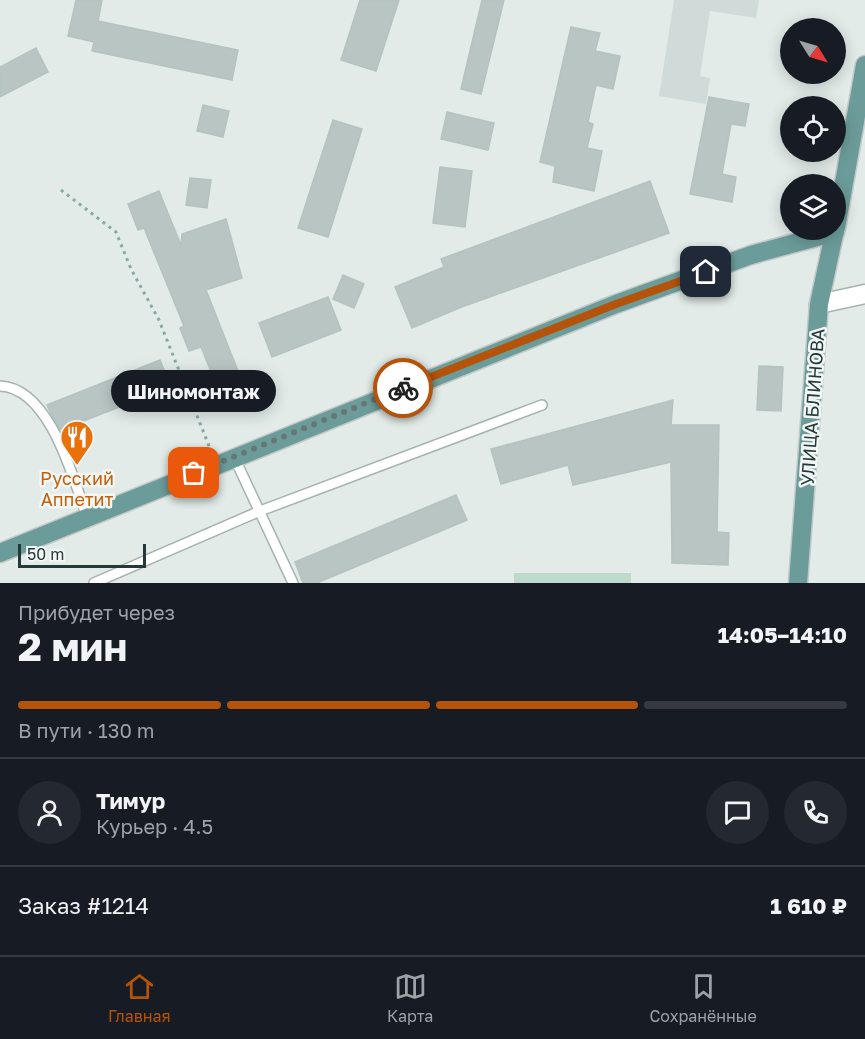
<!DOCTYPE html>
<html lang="ru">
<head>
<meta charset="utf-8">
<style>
  :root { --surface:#171b24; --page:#242831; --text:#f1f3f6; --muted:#9ea1a6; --line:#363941; --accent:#b45309 }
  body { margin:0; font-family:"Golos Text",sans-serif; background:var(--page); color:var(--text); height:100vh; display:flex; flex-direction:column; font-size:22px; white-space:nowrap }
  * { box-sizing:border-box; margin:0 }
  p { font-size:20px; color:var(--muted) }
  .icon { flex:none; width:33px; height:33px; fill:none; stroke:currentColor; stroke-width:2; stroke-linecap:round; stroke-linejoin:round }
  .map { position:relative; height:583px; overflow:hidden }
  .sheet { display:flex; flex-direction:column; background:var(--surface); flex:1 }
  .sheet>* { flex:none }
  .needle { width:39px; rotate:127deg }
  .tools { position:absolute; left:780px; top:18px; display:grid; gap:12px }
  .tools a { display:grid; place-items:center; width:66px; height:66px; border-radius:50%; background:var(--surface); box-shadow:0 3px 15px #0003; font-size:30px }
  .scale { position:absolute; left:18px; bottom:15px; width:128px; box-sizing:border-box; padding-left:6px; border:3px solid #243a38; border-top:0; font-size:16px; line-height:21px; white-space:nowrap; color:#243a38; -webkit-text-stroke:4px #f2f7f6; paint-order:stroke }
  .pin { position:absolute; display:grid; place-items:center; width:51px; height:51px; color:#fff; margin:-26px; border-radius:12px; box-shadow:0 3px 9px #0006 }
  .courier { position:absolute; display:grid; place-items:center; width:60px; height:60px; margin:-30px; border:4px solid #b45309; border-radius:50%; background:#fff; color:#222; box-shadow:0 2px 8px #0007 }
  .bubble { position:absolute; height:42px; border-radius:21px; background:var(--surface); box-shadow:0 3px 15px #0003; font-size:20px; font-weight:700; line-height:42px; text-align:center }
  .headline em { font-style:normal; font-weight:700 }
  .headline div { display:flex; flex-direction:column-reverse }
  .headline { display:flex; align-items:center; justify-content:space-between; height:102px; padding:0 18px }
  h1 { font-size:39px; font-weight:700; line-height:45px }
  .bar { display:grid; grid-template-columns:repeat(4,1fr); gap:9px 6px; align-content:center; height:72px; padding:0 18px }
  .bar i { height:8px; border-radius:4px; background:var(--line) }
  .bar .on { background:var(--accent) }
  .bar p { grid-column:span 4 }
  .line { display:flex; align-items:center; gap:15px; padding:0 18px; border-top:2px solid var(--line) }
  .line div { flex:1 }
  .round { display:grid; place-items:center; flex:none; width:63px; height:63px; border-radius:32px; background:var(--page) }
  .menu { display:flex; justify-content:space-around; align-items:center; height:84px; border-top:2px solid var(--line); background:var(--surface); font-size:16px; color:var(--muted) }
  .menu a { display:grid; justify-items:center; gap:3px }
  .menu .on { color:var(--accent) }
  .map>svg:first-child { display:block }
  .built { fill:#d0dad8 }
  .green { fill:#bddaca }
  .building { fill:#b8c5c2; stroke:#b5c3c0; stroke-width:1.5 }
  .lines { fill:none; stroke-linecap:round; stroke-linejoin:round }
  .lane-casing { stroke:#a5b2b0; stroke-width:12 }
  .secondary-casing { stroke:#a2b5b2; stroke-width:21 }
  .primary-casing { stroke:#c2c8c7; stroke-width:21 }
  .path { stroke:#86aba7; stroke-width:3; stroke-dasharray:3 4.5; stroke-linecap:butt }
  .lane { stroke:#fff; stroke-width:9 }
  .secondary { stroke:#fff; stroke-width:18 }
  .primary { stroke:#6b9c99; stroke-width:18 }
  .done { stroke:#667876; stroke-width:6; stroke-dasharray:0 10.8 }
  .route { stroke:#b45309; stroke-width:8 }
  .labels { text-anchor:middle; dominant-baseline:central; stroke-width:5; stroke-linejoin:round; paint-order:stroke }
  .street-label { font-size:18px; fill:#243a38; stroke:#f2f7f6 }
  .food-label { font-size:18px; fill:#c56008; stroke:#f2f7f6 }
</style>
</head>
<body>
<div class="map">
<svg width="865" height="583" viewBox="0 0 865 583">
  <rect width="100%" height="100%" fill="#e2ebe8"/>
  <path class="built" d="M674,0H759L756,18L710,11L700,76L710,78L706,104L659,96Z"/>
  <path class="green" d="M514,573H631V583H514Z"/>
  <path class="building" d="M76,0H102L98,21L238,50L232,80L92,51L94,42L68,36Z
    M360,0H399L376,71L341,60Z
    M482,0H504L481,94L461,89Z
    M571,27L600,33L595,51L620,56L613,89L596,85L588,122L593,124L587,148L602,151L594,191L553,182L555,166L540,162Z
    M36,48L48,72L0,97V67Z
    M709,97L749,104L745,126L731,124L722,174L736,177L732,202L690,194Z
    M203,105L229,111L223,137L197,131Z
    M447,112L494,123L488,150L441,139Z
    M333,120L362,129L328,237L298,228Z
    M440,167L472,171L465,227L433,223Z
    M190,178L211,180L207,208L186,205Z
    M650,181L669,233L459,308L412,328L395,287L444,267L441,259Z
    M159,191L181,245L182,234L226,219L242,278L206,290L240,376L226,382L224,375L214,379L201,347L189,351L180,328L184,326L144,228L138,230L128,204Z
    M343,275L364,284L354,308L333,299Z
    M328,297L341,330L272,357L259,323Z
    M160,360L171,387L60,430L50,412L47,405Z
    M759,366L783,367L781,411L757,410Z
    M673,400L671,425H719L717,532L729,533L728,565L672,563L671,462L573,485L568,465L501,484L491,449Z
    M456,495L467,520L317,583H303L295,562Z"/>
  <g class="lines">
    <defs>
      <path id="lane" d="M0,386C50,388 73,478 87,517
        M234,457L293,583
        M94,583L260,511L542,405"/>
      <path id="secondary" d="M819,304L865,294"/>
      <path id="primary" d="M836,228L865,65
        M0,553L616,304L751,255L835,232
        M798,583L819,304L835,230"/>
    </defs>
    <use href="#lane" class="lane-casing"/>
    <use href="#secondary" class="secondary-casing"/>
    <use href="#primary" class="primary-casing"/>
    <path class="path" d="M61,190L116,232L131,269L159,320L211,451"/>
    <use href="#lane" class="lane"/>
    <use href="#secondary" class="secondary"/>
    <use href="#primary" class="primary"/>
  </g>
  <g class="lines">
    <path class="done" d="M194,473L403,388"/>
    <path class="route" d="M403,388L616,304L706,272"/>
  </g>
  <defs>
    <symbol id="restaurant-pin" viewBox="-11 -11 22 30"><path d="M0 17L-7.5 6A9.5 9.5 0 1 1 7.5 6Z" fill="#e8710a" stroke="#f2f7f6"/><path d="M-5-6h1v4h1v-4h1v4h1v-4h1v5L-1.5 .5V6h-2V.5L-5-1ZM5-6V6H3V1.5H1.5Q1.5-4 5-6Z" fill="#fff"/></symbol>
  </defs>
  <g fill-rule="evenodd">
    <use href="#restaurant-pin" x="58" y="418" width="38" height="52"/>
  </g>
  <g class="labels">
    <g class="street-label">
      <text transform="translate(812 407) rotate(-86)">УЛИЦА БЛИНОВА</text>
    </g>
    <g class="food-label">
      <text x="77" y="478">Русский<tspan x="77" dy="21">Аппетит</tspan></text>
    </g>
  </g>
</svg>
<div class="tools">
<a><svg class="needle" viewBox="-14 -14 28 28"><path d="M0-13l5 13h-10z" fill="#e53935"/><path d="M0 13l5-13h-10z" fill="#9ea1a6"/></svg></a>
<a><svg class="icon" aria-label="locate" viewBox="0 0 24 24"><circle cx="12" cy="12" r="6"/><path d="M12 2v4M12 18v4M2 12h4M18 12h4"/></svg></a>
<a><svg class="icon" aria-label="layers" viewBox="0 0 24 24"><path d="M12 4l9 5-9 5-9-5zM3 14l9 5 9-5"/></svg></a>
</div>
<div class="scale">50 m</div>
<div class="pin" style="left:194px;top:473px;background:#ea580c"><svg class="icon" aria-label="bag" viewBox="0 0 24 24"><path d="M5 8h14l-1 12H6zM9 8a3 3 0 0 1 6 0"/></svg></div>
<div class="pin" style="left:706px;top:272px;background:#1f2937"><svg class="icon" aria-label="home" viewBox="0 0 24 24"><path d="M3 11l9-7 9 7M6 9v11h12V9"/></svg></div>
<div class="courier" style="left:403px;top:388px"><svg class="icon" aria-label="bike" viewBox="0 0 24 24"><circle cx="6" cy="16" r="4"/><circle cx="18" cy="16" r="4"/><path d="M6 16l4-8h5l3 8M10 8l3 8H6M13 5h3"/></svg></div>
<div class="bubble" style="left:111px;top:370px;width:165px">Шиномонтаж</div>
</div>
<section class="sheet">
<div class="headline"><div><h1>2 мин</h1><p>Прибудет через</p></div><em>14:05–14:10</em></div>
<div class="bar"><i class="on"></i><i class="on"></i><i class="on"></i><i></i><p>В пути · 130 m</p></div>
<div class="line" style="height:108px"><a class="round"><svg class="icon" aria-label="person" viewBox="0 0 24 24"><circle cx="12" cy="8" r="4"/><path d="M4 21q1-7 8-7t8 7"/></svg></a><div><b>Тимур</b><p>Курьер · 4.5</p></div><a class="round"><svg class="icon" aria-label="chat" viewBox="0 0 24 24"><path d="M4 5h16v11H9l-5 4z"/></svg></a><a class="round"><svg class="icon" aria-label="phone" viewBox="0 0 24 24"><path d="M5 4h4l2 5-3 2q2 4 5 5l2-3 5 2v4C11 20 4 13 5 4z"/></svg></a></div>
<div class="line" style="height:78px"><div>Заказ #1214</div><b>1 610 ₽</b></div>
</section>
<nav class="menu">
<a class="on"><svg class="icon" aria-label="home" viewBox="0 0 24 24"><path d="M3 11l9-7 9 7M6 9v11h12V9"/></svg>Главная</a>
<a><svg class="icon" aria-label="map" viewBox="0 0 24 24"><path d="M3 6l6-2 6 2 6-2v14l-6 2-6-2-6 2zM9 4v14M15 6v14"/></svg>Карта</a>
<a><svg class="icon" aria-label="saved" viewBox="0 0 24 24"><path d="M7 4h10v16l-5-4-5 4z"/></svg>Сохранённые</a>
</nav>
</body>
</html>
